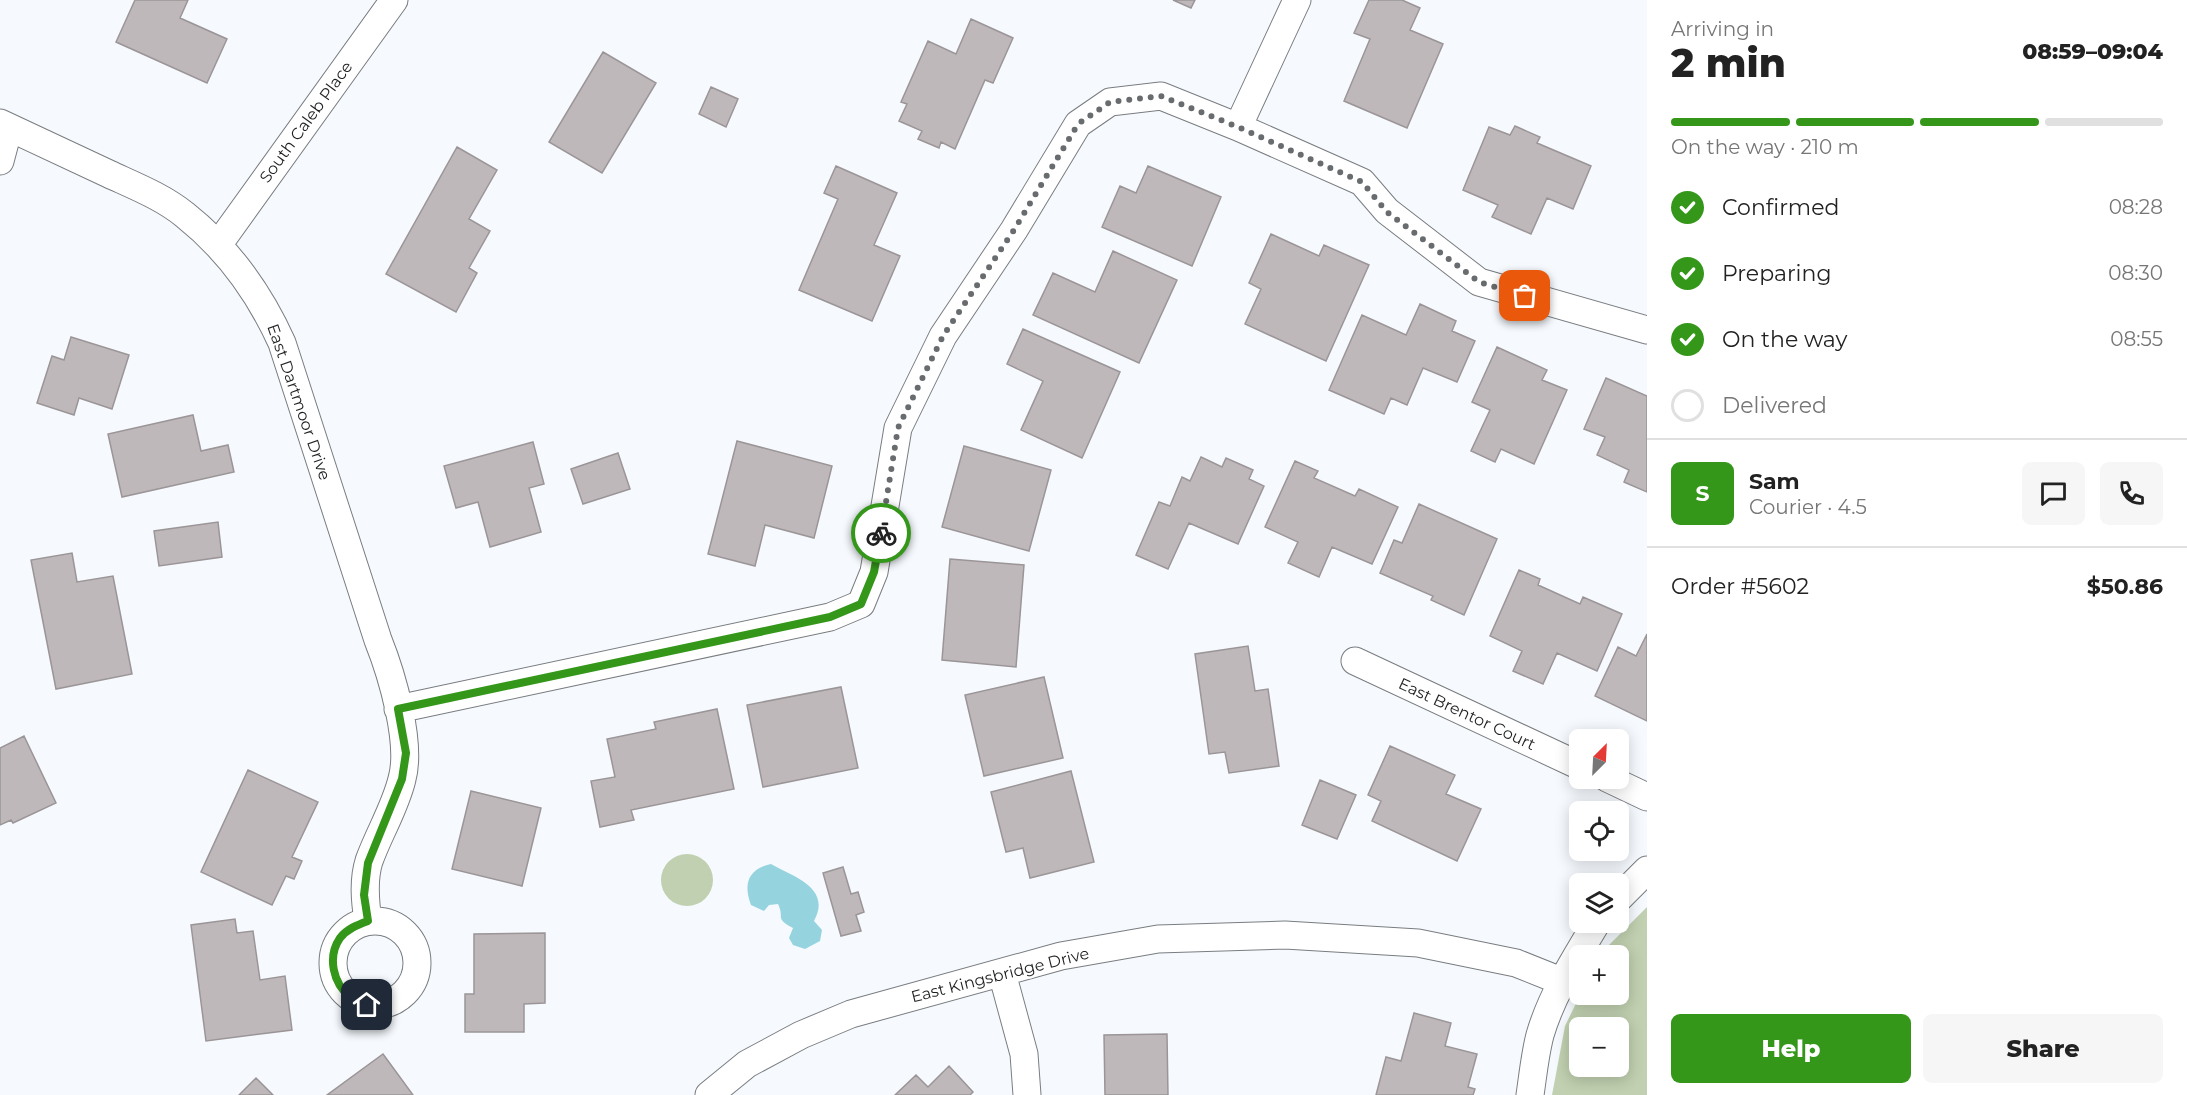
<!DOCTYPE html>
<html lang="en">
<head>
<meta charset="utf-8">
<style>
  :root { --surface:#fff; --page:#f6f6f6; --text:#222; --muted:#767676; --line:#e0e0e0; --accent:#34971a }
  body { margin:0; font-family:Montserrat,sans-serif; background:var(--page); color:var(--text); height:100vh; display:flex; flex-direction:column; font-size:22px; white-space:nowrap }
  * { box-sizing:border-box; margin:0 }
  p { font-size:20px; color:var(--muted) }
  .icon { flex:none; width:33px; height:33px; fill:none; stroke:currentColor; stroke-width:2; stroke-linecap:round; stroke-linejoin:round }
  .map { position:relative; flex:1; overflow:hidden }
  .side { display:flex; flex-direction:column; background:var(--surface); width:540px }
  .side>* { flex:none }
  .needle { width:39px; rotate:24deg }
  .controls { position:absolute; left:1569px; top:729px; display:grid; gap:12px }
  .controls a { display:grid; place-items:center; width:60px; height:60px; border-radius:9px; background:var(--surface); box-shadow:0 3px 15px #0003; font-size:30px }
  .pin { position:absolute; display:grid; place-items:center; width:51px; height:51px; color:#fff; margin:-26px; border-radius:12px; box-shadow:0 3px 9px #0006 }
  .courier { position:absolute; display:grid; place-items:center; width:60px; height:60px; margin:-30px; border:4px solid #34971a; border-radius:50%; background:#fff; color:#222; box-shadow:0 2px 8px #0007 }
  .summary em { font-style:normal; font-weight:800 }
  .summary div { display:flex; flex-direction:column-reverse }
  .summary { display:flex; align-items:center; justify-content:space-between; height:102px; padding:0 24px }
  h1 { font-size:39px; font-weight:800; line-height:45px }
  .bar { display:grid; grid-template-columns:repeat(4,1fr); gap:9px 6px; align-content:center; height:72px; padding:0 24px }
  .bar i { height:8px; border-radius:4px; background:var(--line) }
  .bar .active { background:var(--accent) }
  .bar p { grid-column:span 4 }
  .line { display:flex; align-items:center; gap:15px; padding:0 24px; border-top:2px solid var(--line) }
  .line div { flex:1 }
  .round { display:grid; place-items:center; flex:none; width:63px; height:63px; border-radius:9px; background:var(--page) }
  ol { padding:0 24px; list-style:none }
  li { display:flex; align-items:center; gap:18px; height:66px }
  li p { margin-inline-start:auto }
  li .icon { padding:6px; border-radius:50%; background:var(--accent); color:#fff; stroke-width:4 }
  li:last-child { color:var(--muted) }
  li i { width:33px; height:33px; border:3px solid var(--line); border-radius:50% }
  .primary-button { display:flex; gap:12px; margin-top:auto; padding:12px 24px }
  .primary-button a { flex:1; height:69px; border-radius:9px; background:var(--accent); color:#fff; font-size:24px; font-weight:800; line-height:69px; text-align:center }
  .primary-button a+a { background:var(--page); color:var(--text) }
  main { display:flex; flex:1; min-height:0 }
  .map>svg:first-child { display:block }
  .green { fill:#c1d0b0; fill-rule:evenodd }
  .water { fill:#95d3df }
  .building { fill:#beb8ba; stroke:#9b9597; stroke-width:1.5 }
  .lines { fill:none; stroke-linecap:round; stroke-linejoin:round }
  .minor-casing { stroke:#797d80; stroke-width:29 }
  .minor { stroke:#fff; stroke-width:27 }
  .done { stroke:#696c6e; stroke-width:6; stroke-dasharray:0 10.8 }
  .route { stroke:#34971a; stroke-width:8 }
  .labels { text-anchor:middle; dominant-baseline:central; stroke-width:4.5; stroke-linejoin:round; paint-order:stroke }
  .street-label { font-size:16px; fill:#1d1f20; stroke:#fff }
</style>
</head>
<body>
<main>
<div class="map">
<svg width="1647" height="1095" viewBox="0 0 1647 1095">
  <rect width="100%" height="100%" fill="#f6fafe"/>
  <path class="green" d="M661 880a26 26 0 1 1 52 0a26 26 0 1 1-52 0Z
    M1647,907V1095H1552L1565,1026L1580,995L1618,994V956L1599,955ZM1580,1028H1618V1066H1580Z"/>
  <path class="water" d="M771,864C794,877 832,888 814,921L822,930L820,941L805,949L793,945L789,938L793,928C774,918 785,918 778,904L769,905L764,911L751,905C743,884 748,869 771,864Z"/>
  <path class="building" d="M135,0H188L180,18L227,39L207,83L116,42Z
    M1173,0H1195L1191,8Z
    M1369,0H1402L1420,8L1410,30L1443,44L1407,128L1344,101L1370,39L1354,33Z
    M971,19L1013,38L993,83L985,80L955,149L941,142L939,148L918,139L922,131L899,121L907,104L901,102L928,41L956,54Z
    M603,52L656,83L602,173L549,142Z
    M711,87L738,99L726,127L699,114Z
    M1515,126L1540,137L1537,143L1591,166L1573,209L1547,198L1531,234L1492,217L1498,205L1463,190L1489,127L1510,135Z
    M457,147L497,170L469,219L490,231L469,268L477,273L456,312L386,274Z
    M836,166L897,193L874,245L900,256L872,321L799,290L838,199L824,193Z
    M1148,166L1221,197L1192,266L1102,227L1120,186L1136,193Z
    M1271,234L1319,256L1324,245L1369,265L1326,361L1245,324L1261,289L1249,283Z
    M1113,251L1177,280L1139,363L1033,315L1053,273L1095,292Z
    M1420,304L1456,321L1452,331L1475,341L1457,382L1423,368L1407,405L1391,398L1384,414L1329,390L1362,315L1406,335Z
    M1023,329L1120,372L1082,458L1021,430L1043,381L1007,364Z
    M71,337L129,355L112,409L79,398L74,415L37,403L52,356L64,360Z
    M1497,347L1547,370L1542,380L1567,390L1534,464L1501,449L1495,462L1471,451L1490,410L1472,402Z
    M1606,378L1647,396V492L1624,482L1629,470L1597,455L1605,437L1584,429Z
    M193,415L201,451L228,445L234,472L122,497L108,434Z
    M737,441L832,466L814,538L765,525L755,566L708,554Z
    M533,442L544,484L529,488L541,532L490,547L478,502L456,508L444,466Z
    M964,446L1051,470L1029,551L942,527Z
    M618,453L630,489L583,504L571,469Z
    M1201,457L1222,467L1226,458L1253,470L1249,479L1264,486L1238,544L1189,523L1168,569L1136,555L1159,502L1170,506L1182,477L1190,481Z
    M1295,461L1318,471L1314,478L1355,496L1359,489L1398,507L1372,564L1332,547L1319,577L1288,563L1298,542L1265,527Z
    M1419,504L1497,539L1464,615L1431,600L1433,596L1380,573L1394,540L1402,543Z
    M218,522L222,557L159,566L154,531Z
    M72,553L77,582L113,576L132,674L56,689L31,560Z
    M950,559L1024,565L1016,667L942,660Z
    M1519,570L1540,579L1538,585L1580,604L1583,597L1622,614L1597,671L1557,653L1543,684L1513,671L1522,651L1490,636Z
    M1647,634V721L1595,696L1618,647L1636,656Z
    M1248,646L1255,691L1268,689L1279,766L1229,773L1225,752L1209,754L1195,654Z
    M1044,677L1063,758L984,776L965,695Z
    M841,687L858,768L763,787L747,705Z
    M717,709L734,789L631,810L634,820L600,827L591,781L615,777L607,739L656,729L654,722Z
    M24,736L56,803L13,823L11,820L0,825V748Z
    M1390,746L1455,775L1446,794L1481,809L1457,861L1372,821L1381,801L1368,795Z
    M248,770L318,802L292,857L302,861L294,879L286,876L272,905L201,872Z
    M1071,771L1094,862L1030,878L1023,848L1006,852L991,792Z
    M1320,780L1356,795L1337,839L1302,825Z
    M471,791L541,808L522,886L452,869Z
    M843,867L851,894L858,892L864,912L856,915L861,931L841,936L823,873Z
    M235,919L237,933L253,931L260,980L285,976L292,1030L206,1041L191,925Z
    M545,933V1003L524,1004V1032H465V994H474V934Z
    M1414,1013L1451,1023L1445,1046L1477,1054L1468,1087L1475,1089L1473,1095H1376L1386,1057L1401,1061Z
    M1167,1034L1168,1095H1105L1104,1035Z
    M383,1054L413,1095H327Z
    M949,1066L973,1092L970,1095H895L916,1075L928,1087Z
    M256,1078L273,1095H239Z"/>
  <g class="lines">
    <defs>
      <path id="minor" d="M0,123C36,140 72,157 109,174C135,186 163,197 185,215C229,250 259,292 282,343L378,640C392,675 412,743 402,779C395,808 379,833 369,861C363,880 365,901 368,921
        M1238,127L1297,0
        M0,161L9,127
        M218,245L394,0
        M1355,661L1580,766
        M398,709L830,617L861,604L874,572L898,428L943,336L1014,230L1078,124L1110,102L1161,96L1238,127L1362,182L1387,211L1479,282L1647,330
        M1607,778L1647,797
        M1618,899L1647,870
        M333 963a42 42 0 1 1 84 0a42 42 0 1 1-84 0Z
        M1002,973L1024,1054L1027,1095
        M709,1095L747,1064L801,1035L851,1014L1061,956L1158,939L1285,935L1418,943L1516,963L1561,981
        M1530,1095C1533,1075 1535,1054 1540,1035C1552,994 1575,959 1597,922"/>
    </defs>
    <use href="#minor" class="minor-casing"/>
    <use href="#minor" class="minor"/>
  </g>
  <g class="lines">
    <path class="done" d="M881,533L898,428L943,336L1014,230L1078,124L1110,102L1161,96L1238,127L1362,182L1387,212L1479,282L1525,296"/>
    <path class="route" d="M367,1005C361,1003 354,1001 350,997C333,983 327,957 340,938C347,929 357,925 368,921L364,895L368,863L402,779L406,753L398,709L830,617L861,604L874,572L881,533"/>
  </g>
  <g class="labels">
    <g class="street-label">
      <text transform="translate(306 122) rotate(-54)">South Caleb Place</text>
      <text transform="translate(299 402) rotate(71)">East Dartmoor Drive</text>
      <text transform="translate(1467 714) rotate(25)">East Brentor Court</text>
      <text transform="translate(1000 975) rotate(-14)">East Kingsbridge Drive</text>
    </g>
  </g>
</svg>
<div class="controls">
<a><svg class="needle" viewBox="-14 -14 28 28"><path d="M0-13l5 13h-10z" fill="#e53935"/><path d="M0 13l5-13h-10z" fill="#767676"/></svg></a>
<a><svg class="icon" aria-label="locate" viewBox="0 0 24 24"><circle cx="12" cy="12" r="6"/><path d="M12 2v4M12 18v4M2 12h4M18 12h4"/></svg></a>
<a><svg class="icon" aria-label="layers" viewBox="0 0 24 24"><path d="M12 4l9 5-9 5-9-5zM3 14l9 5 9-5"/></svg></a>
<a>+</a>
<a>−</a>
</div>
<div class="pin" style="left:1525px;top:296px;background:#ea580c"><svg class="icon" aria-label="bag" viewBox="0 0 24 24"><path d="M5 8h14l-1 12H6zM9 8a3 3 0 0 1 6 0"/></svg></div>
<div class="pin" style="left:367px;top:1005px;background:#1f2937"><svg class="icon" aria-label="home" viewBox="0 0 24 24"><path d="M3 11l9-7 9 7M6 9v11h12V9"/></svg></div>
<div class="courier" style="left:881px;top:533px"><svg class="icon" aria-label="bike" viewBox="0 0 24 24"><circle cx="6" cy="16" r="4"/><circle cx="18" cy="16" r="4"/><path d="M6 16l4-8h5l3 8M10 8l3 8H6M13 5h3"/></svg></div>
</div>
<section class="side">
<div class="summary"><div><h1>2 min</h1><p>Arriving in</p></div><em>08:59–09:04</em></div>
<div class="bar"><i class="active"></i><i class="active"></i><i class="active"></i><i></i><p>On the way · 210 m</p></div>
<ol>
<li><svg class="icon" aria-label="check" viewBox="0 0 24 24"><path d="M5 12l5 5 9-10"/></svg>Confirmed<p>08:28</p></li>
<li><svg class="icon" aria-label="check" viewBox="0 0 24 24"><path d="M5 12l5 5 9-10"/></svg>Preparing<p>08:30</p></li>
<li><svg class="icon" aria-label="check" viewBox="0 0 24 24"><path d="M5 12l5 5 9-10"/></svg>On the way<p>08:55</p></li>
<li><i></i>Delivered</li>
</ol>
<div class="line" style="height:108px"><b class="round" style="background:var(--accent);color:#fff">S</b><div><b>Sam</b><p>Courier · 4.5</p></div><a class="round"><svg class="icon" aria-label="chat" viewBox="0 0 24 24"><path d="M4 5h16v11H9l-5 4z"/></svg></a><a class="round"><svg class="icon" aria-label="phone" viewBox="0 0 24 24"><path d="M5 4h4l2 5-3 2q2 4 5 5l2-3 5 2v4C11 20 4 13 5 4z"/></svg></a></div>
<div class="line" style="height:78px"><div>Order #5602</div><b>$50.86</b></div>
<div class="primary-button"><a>Help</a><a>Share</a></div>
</section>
</main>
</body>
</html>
